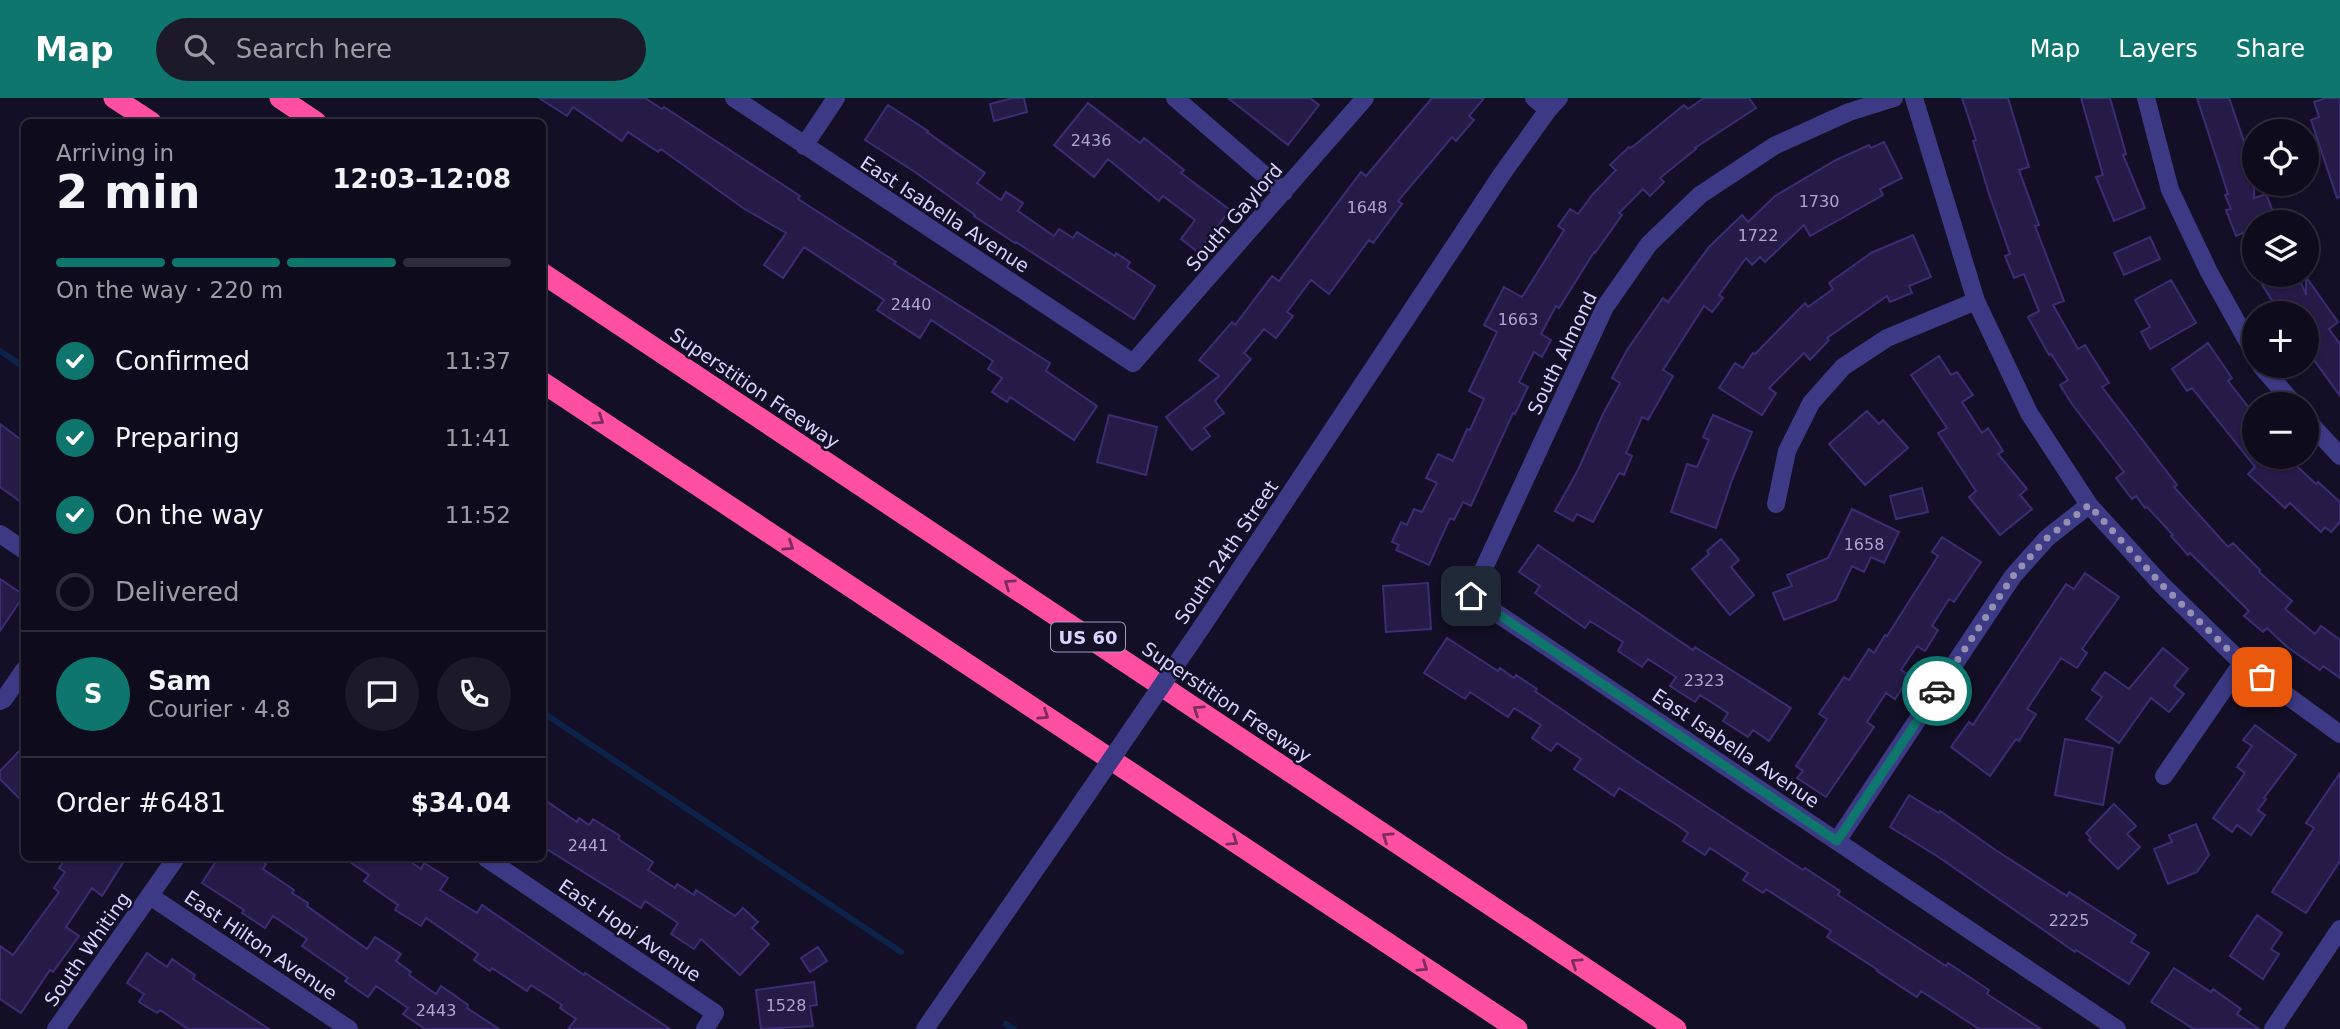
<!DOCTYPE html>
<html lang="en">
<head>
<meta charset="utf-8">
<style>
  :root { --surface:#0e0b1c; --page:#1c1929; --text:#f1f3f6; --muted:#9b9ba3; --line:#2e2b3b; --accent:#0f766e }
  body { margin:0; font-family:"DejaVu Sans",sans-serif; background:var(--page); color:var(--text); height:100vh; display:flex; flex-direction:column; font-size:26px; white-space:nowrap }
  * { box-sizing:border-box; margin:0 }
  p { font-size:23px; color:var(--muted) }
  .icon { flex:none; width:38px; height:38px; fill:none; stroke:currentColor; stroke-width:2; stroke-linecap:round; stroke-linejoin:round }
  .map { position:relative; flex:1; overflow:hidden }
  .drawer { position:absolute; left:21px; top:21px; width:525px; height:742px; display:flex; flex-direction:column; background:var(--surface); border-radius:10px; box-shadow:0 2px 5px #0004,0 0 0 2px var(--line) }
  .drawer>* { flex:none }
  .fabs { position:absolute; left:2242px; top:21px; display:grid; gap:14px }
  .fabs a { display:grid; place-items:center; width:77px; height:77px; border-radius:50%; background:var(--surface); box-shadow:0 2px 5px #0004,0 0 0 2px var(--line); font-size:35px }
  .pin { position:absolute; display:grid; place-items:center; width:60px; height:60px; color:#fff; margin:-30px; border-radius:14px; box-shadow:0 4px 10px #0006 }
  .courier { position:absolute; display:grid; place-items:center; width:70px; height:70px; margin:-35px; border:5px solid #0f766e; border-radius:50%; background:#fff; color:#222; box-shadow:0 2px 9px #0007 }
  .head em { font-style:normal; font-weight:700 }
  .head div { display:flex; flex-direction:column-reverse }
  .head { display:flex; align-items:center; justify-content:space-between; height:119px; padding:0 35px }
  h1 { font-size:46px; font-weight:700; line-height:52px }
  .bar { display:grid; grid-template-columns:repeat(4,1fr); gap:10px 7px; align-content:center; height:84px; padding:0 35px }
  .bar i { height:9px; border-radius:5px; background:var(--line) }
  .bar .current { background:var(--accent) }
  .bar p { grid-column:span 4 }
  .line { display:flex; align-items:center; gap:18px; padding:0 35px; border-top:2px solid var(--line) }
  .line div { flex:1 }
  .round { display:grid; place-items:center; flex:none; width:74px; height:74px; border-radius:37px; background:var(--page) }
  ol { padding:0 35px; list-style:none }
  li { display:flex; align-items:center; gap:21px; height:77px }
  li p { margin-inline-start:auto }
  li .icon { padding:7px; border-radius:50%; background:var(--accent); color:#fff; stroke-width:4 }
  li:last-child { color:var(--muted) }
  li i { width:38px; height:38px; border:4px solid var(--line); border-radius:50% }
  header { display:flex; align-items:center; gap:42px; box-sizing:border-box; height:98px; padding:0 35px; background:var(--accent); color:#fff }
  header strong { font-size:33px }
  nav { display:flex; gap:38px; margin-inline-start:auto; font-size:24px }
  .search { width:490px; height:63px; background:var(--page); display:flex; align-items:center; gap:18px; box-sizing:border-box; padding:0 24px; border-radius:38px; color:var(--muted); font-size:26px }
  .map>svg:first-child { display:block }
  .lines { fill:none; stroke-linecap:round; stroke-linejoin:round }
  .stream { stroke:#0c2248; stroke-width:6 }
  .building { fill:#241b47; stroke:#3b2d73; stroke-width:2 }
  .minor { stroke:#3d3a85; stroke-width:18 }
  .highway { stroke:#ff4fa3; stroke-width:21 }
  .minor-bridge { stroke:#3d3a85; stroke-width:18 }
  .oneway { stroke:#7d2c5e }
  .done { stroke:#948fb3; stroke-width:7; stroke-dasharray:0 12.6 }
  .route { stroke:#0f766e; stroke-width:9 }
  .labels { text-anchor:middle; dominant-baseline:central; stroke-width:5; stroke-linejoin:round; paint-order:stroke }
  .number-label { font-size:16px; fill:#aca6d1 }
  .shield { fill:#130f26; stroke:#9e99be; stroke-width:2 }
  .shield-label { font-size:18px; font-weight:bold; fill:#d9d4ff }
  .street-label { font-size:19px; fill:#d9d4ff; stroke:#130f26 }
</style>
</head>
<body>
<header>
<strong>Map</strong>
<div class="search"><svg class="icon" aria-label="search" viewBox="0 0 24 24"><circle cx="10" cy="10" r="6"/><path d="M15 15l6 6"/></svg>Search here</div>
<nav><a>Map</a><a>Layers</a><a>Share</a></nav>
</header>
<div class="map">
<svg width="2340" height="931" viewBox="0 0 2340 931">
  <rect width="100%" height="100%" fill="#130f26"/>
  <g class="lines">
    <path class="stream" d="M0,253L24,269
      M542,614L901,854
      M1006,926L1014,931"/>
  </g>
  <path class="building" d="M539,0H645L662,11L664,9L800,98L798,101L896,164L894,166L1050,265L1046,273L1097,308L1074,342L1010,299L1007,304L992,294L1002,280L988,271L993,263L931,222L920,240L877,212L884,202L804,149L783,180L764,167L786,135L743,110L661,51L658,54L628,34L622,43L573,9L567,18Z
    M1013,0H1024L1027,14L994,23L990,6Z
    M1228,0H1310L1319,7L1288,47Z
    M1432,0H1484L1469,18L1474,22L1456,43L1452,39L1398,103L1402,106L1373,145L1369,142L1329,196L1311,182L1287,214L1293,218L1276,240L1264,231L1244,255L1251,261L1215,303L1224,315L1204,330L1210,338L1192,352L1166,319L1219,278L1199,262L1232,224L1235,227L1272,178L1279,183L1361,74L1366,78Z
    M1704,0H1749L1756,10L1695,50L1696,51L1660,80L1664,84L1650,98L1643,91L1619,115L1622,117L1595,155L1594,154L1559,210L1556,208L1541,236L1551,242L1542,259L1534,254L1519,284L1528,289L1515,316L1513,315L1471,408L1463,404L1454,422L1450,420L1429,467L1396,452L1399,447L1392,444L1401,424L1407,427L1414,411L1422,414L1437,385L1426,380L1438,356L1453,363L1467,331L1470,332L1484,301L1469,293L1497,234L1484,227L1504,189L1522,199L1564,132L1558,128L1570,111L1578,116L1593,96L1616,72L1610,67L1629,49L1631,50L1684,7L1688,11Z
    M1962,0H2008L2029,69L2019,72L2039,127L2035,128L2064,203L2053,207L2078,251L2085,247L2109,285L2102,289L2177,387L2174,389L2228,449L2233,445L2260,472L2259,474L2292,503L2285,511L2315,536L2321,528L2340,542V580L2323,568L2320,572L2286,548L2267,530L2263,534L2244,518L2249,513L2190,455L2188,457L2171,438L2173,437L2147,409L2145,410L2136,398L2132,401L2116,380L2124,374L2072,306L2060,287L2068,282L2051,256L2049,257L2028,219L2039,213L2024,176L2014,180L2005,158L2010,156L1989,96L1973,43L1976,42Z
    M2081,0H2110L2126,56L2123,57L2145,110L2114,123L2096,79L2103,77Z
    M2197,0H2229L2254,72V100L2266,96L2277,124H2254V130L2236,138L2226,112L2231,111L2225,97L2228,96Z
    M2326,0H2340V99L2337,100L2311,22L2319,19L2314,4Z
    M1088,5L1140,45L1144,40L1184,72L1181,75L1230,112L1198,154L1181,141L1195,122L1163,98L1159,103L1108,61L1094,79L1054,47Z
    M888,7L928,33L927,34L985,75L977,85L1001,102L1006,94L1023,105L1018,113L1054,138L1059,131L1073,140L1077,134L1115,158L1116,155L1130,164L1127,169L1155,188L1134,221L1016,144L1015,145L974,118L975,117L915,74L865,42Z
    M1884,44L1902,80L1880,91L1883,97L1810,138L1804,127L1765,164L1760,159L1752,167L1746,160L1719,197L1723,200L1712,214L1704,208L1663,272L1673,278L1648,322L1642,319L1626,355L1632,358L1624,377L1619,375L1593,424L1577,416L1573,423L1555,413L1578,372L1603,316L1620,285L1612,280L1627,252L1663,200L1668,204L1709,149L1742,117L1748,124L1775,98L1836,62L1869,47L1871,50Z
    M1913,137L1931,179L1909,188L1912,195L1890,204L1887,198L1827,240L1829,242L1810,262L1804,255L1769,290L1776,295L1762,317L1719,290L1735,265L1743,270L1753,255L1755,256L1805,205L1808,209L1833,191L1829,185L1871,155Z
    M2150,139L2160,161L2124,177L2114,155Z
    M2256,177H2298L2306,197V179L2338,224L2329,231L2340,246V298L2306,251V215H2280Z
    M2171,182L2196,225L2150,251L2141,234L2150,229L2135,202Z
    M2208,245L2232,280L2228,283L2254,316V359H2287L2316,386L2318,384L2340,404V424L2331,434L2325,429L2321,434L2290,405L2285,410L2248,376L2255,369L2192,290L2187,293L2172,271Z
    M1939,258L1951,277L1957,274L1973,297L1962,304L1982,335L1988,330L2003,353L1998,356L2027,391L2020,397L2032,411L2000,437L1969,399L1976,393L1938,335L1947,330L1911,277Z
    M1867,313L1879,326L1883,322L1908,350L1865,387L1829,346Z
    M1109,317L1157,329L1146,377L1097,364Z
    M1713,317L1752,334L1732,382L1716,430L1671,414L1687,366L1697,369L1709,342L1703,339Z
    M0,326L24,344V406L0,389Z
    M1922,390L1928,414L1896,421L1890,398Z
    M1852,411L1899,434L1884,465L1871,459L1864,474L1852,468L1836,502L1784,522L1773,495L1792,488L1787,477L1828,460Z
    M1942,439L1981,464L1954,504L1949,501L1932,528L1938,532L1925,553L1917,548L1901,572L1910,578L1895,601L1886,595L1867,624L1874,629L1826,699L1797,680L1803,673L1796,668L1827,621L1819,616L1844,579L1849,582L1869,551L1874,555L1885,537L1887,538L1938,458L1932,454Z
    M1721,441L1739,462L1731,469L1754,497L1730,517L1692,471L1709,456L1707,453Z
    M1538,447L1693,552L1695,549L1791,610L1769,643L1753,632L1748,639L1723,623L1728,615L1700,597L1695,604L1670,588L1676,579L1648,561L1642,569L1618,553L1623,544L1590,523L1585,530L1535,495L1540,488L1519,474Z
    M2085,475L2119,499L2082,551L2087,555L2077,570L2061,560L2027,611L2036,616L2019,643L2016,641L1990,678L1951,649L1969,624L1973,627L2066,486L2074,491Z
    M0,481L24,497L0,533Z
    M1428,485L1431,531L1386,534L1383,488Z
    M1447,540L1498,573L1500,570L1514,580L1516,577L1537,591L1535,593L1637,663L1803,772L1805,770L1840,793L1838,797L1888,830L1946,868L1948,865L1989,892L1987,896L2041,931H1979L1921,893L1917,899L1877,873L1878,872L1827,839L1831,833L1766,791L1763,795L1743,782L1748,775L1710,750L1705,757L1683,743L1688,735L1680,729L1619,690L1614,698L1574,671L1581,661L1557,645L1551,653L1532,640L1541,627L1514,610L1508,619L1470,594L1465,601L1424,575Z
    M2163,550L2188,571L2174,588L2184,596L2169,614L2151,600L2119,645L2086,621L2102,599L2092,592L2105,574L2129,591Z
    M2255,627L2296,657L2264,700L2266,701L2258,712L2265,717L2251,737L2237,727L2232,734L2213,720L2245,675L2237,669L2252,648L2243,642Z
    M2065,641L2113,650L2103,707L2055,697Z
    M24,648V705L0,681V673Z
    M2340,675V763L2306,815L2272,794L2314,730L2306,725Z
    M1909,697L1939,715L1940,713L1997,753L2067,798L2069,794L2136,837L2131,844L2149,855L2129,886L2076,852L2075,854L1940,760L1890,729Z
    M542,700L577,724L579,720L589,727L593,721L620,738L618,741L653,764L648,772L675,790L677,786L694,797L696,792L735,818L743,810L758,824L752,830L769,846L740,877L701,841L694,851L671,836L678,825L645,803L641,810L542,748Z
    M2114,706L2136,728L2127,736L2140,749L2118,771L2089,742L2091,740L2086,735Z
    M2196,726L2209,757L2197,774L2168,786L2154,751L2172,744L2169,737Z
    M66,760H126L102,798L92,790L66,829L79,838L53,874L50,872L21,915L0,901V848L13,857L59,794L54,790L65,774L59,770Z
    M218,760H257L266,766L263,771L294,792L292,795L308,805L307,808L367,851L375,839L401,856L396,863L411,874L409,877L436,896L441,888L468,907L467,910L499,931H425L403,916L408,910L376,888L368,899L345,883L348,880L302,848L307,841L273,818L265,830L242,815L244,812L202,785Z
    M344,760H405L421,771L424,765L448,780L440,792L477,815L482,807L584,877L585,875L670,931H568L576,921L560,910L562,907L531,887L527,893L492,870L490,873L474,862L478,856L426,820L421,828L395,812L398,807L364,783L369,777Z
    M2257,817L2282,835L2271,851L2279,856L2263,881L2230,858Z
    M818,849L827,863L810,874L801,860Z
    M147,855L167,869L172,861L195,877L193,881L269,931H188L160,912L157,915L139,904L144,896L127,885Z
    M2174,870L2211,894L2213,891L2241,911L2237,916L2259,931H2194L2151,904Z
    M814,884L817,907L810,908L813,928L761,931L756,892Z"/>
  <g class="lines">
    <path class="minor" d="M734,0L1133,265L1365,0
      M1175,0L1284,94
      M1534,0L1548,12
      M1894,0L1849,14L1774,48L1700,97L1649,146L1605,209L1471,498L2117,931
      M1914,0L1976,203L2029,315L2089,407L2162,487L2242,565L2340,636
      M2146,0L2170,92L2209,174L2254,255
      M804,48L836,0
      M2261,268L2294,306
      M2306,321L2340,358
      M1776,406L1787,353L1811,305L1843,269L1887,240L1976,203
      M0,436L24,452
      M1201,530L1502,76L1548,12L1559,0
      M0,603L4,601L24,572
      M2164,678L2242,565
      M1837,743L2013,478L2047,440L2089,407
      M486,760L715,915L705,931
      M150,798L349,931
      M56,931L176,760
      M925,931L1069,723
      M2273,931L2340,831"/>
    <path class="highway" d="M114,0L151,24
      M280,0L316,24
      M542,175L1676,931
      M542,284L1517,931"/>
    <path class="minor-bridge" d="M1069,723L1201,530"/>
  </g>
  <defs><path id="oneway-chevron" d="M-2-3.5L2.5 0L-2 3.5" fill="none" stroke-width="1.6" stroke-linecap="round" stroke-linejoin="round" transform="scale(1.75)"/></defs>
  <g class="oneway">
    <use href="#oneway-chevron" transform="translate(599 322) rotate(34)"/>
    <use href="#oneway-chevron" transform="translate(789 448) rotate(34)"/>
    <use href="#oneway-chevron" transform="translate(1009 486) rotate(-146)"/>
    <use href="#oneway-chevron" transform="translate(1198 612) rotate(-146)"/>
    <use href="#oneway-chevron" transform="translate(1044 617) rotate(34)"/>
    <use href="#oneway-chevron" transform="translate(1387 739) rotate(-146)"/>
    <use href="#oneway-chevron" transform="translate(1233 743) rotate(34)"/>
    <use href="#oneway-chevron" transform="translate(1576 865) rotate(-146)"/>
    <use href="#oneway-chevron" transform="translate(1423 869) rotate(34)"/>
  </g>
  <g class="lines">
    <path class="done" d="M1937,593L2013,478L2047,440L2089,407L2162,487L2242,565L2262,579"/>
    <path class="route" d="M1471,498L1837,743L1937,593"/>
  </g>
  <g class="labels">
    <g class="number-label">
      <text x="1091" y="42">2436</text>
      <text x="1819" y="103">1730</text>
      <text x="1367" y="109">1648</text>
      <text x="1758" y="137">1722</text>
      <text x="911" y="206">2440</text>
      <text x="1518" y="221">1663</text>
      <text x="1864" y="446">1658</text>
      <text x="1704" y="582">2323</text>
      <text x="588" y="747">2441</text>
      <text x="2069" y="822">2225</text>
      <text x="786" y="907">1528</text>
      <text x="436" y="912">2443</text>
    </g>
    <rect class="shield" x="1051" y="524.5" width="74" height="29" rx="5"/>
    <g class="shield-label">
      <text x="1088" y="539">US 60</text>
    </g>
    <g class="street-label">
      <text transform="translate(945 116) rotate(33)">East Isabella Avenue</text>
      <text transform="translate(1234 119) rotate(-49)">South Gaylord</text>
      <text transform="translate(1562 255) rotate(-64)">South Almond</text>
      <text transform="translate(755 290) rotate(34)">Superstition Freeway</text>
      <text transform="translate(1226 454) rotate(-56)">South 24th Street</text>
      <text transform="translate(1227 604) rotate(34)">Superstition Freeway</text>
      <text transform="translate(1736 650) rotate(34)">East Isabella Avenue</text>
      <text transform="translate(630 832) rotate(34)">East Hopi Avenue</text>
      <text transform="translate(261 847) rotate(34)">East Hilton Avenue</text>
      <text transform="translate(87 851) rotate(-55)">South Whiting</text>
    </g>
  </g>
</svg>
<div class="fabs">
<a><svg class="icon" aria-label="locate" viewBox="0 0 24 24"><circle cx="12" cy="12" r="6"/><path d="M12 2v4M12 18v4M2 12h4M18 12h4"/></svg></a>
<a><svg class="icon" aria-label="layers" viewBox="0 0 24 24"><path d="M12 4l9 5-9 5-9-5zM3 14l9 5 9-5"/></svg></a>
<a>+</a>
<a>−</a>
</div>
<div class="pin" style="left:2262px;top:579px;background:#ea580c"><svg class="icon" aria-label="bag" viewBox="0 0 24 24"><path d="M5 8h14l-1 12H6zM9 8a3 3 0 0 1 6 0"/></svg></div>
<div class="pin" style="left:1471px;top:498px;background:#1f2937"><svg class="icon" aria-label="home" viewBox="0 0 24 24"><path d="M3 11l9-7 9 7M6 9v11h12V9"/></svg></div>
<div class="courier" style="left:1937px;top:593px"><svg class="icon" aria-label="car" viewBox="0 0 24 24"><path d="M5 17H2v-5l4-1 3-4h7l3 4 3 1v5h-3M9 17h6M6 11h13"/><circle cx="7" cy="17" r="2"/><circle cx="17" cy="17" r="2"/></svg></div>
<section class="drawer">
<div class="head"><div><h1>2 min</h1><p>Arriving in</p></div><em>12:03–12:08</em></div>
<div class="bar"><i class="current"></i><i class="current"></i><i class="current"></i><i></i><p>On the way · 220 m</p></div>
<ol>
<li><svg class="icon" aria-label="check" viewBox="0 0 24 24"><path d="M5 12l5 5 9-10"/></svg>Confirmed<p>11:37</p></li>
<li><svg class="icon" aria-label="check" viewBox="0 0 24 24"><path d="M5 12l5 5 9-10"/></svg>Preparing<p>11:41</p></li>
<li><svg class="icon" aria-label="check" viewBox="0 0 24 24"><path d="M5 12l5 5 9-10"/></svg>On the way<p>11:52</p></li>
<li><i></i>Delivered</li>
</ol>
<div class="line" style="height:126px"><b class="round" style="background:var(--accent);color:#fff">S</b><div><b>Sam</b><p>Courier · 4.8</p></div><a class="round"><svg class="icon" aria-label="chat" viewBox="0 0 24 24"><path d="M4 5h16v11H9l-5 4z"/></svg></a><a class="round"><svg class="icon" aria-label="phone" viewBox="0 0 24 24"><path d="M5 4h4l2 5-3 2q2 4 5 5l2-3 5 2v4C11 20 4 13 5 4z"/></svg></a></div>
<div class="line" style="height:91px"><div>Order #6481</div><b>$34.04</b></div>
</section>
</div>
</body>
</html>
